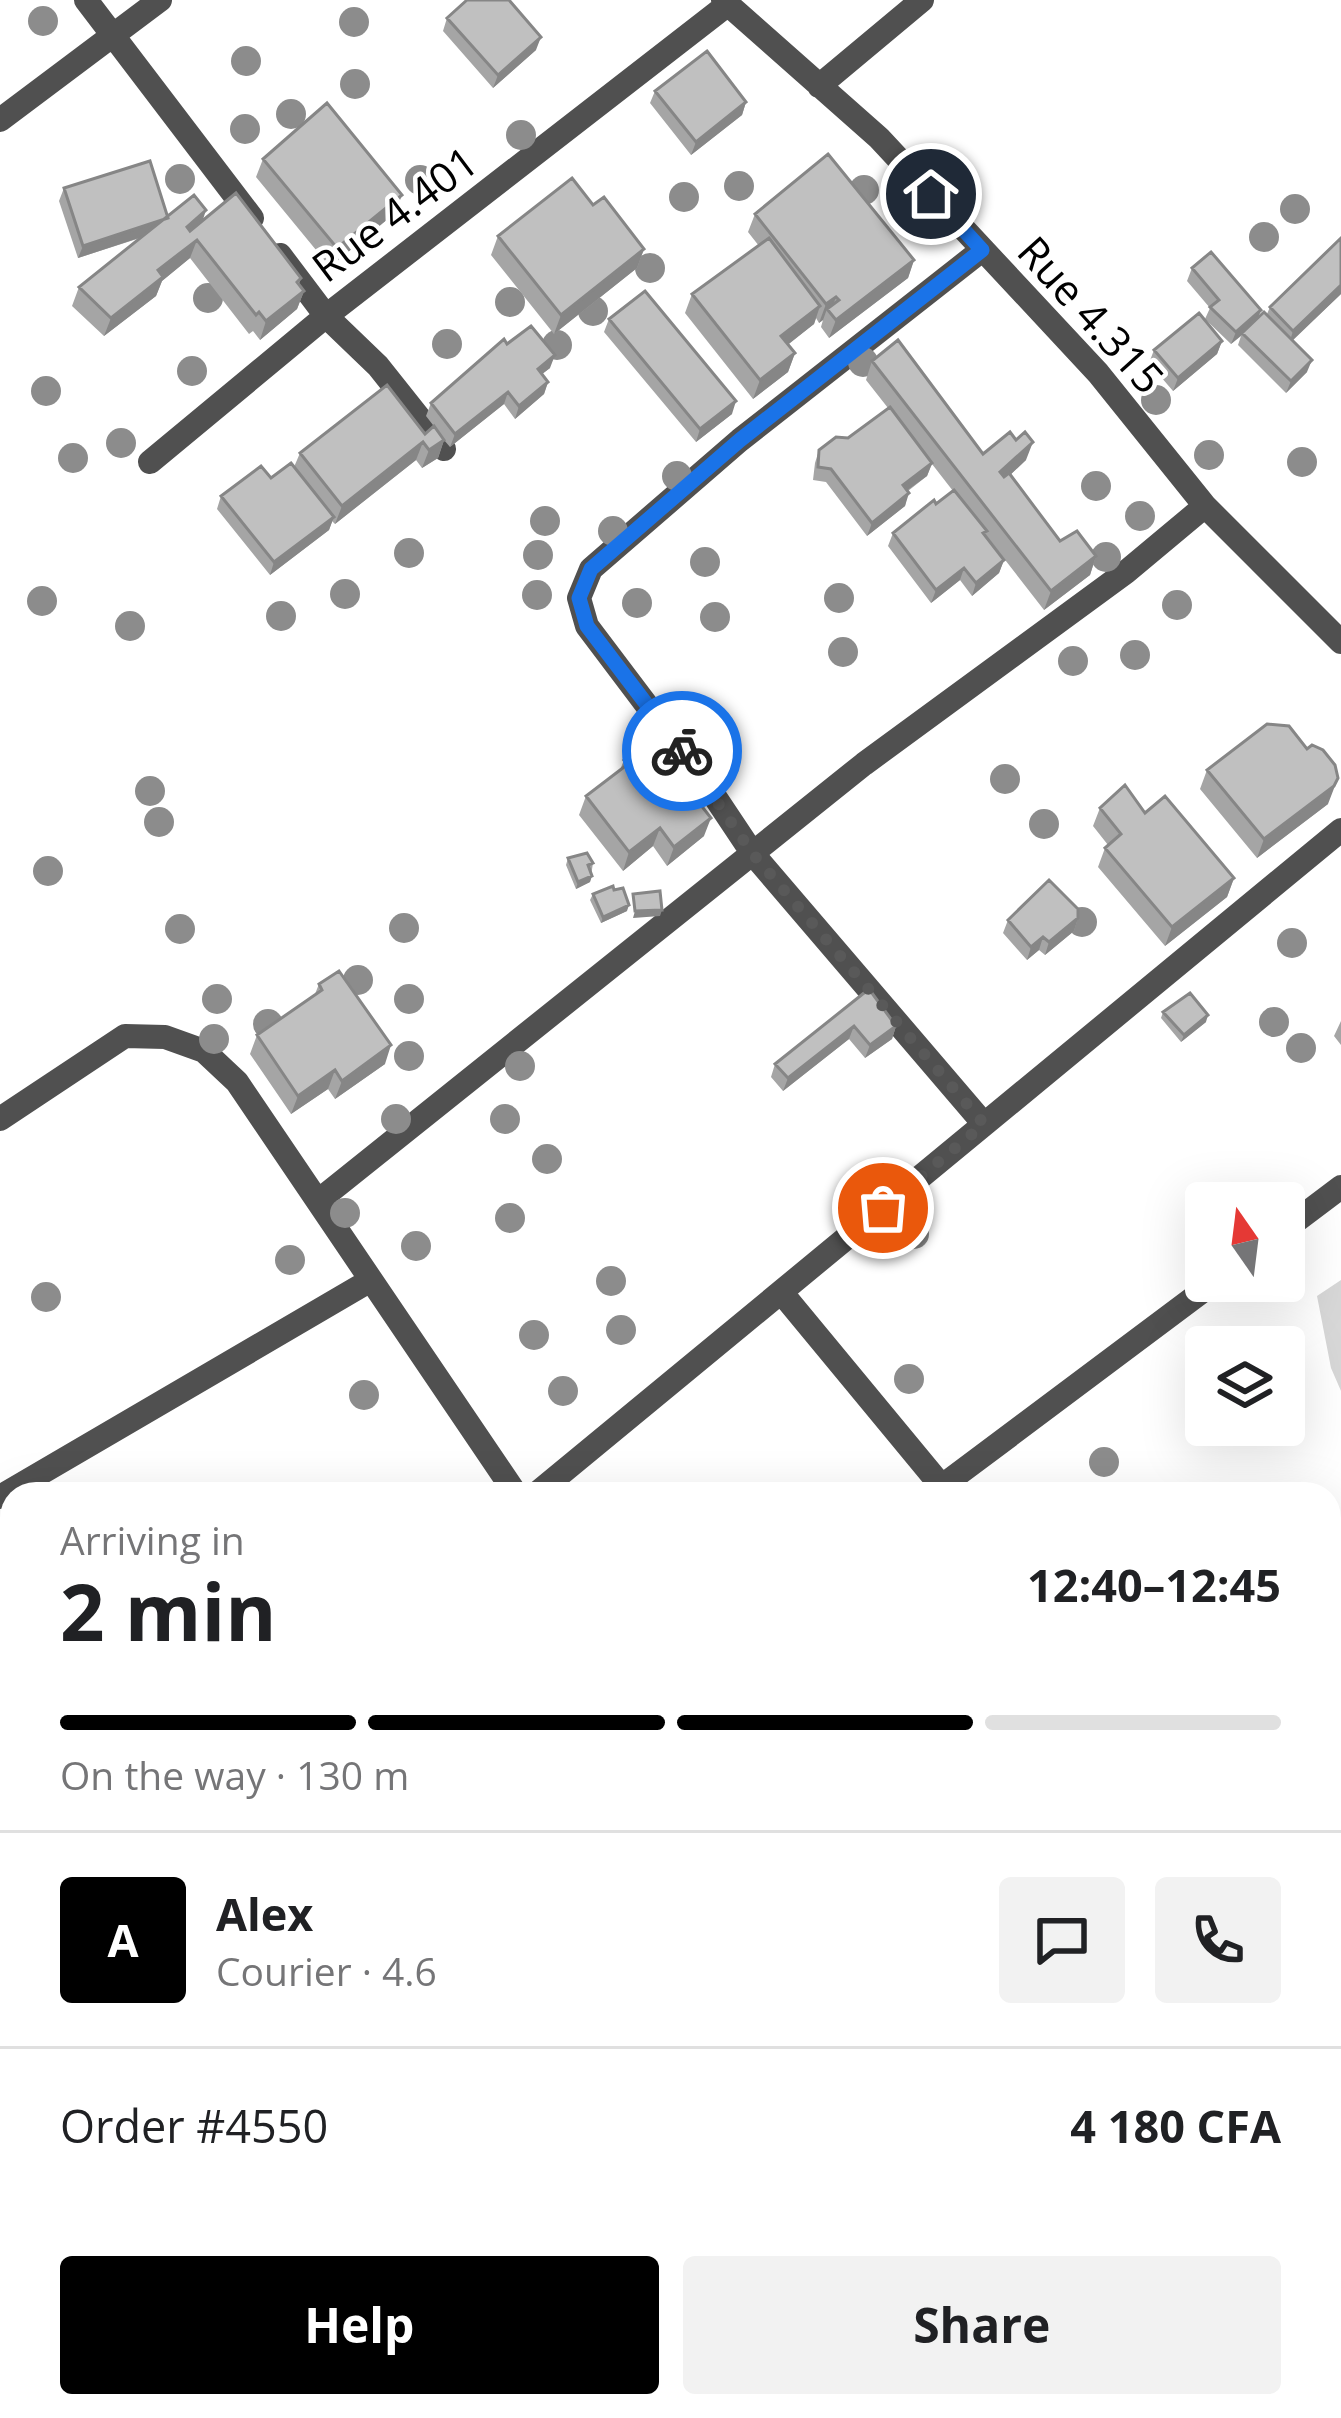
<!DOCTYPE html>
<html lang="en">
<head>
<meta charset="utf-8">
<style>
  :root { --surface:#fff; --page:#f2f2f2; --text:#202124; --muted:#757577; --line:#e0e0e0; --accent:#000 }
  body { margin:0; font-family:"Open Sans",sans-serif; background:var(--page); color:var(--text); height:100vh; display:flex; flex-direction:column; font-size:45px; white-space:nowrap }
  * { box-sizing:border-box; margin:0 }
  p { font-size:39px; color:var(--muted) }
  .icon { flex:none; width:66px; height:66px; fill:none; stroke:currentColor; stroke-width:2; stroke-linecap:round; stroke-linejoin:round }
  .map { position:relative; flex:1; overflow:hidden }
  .sheet { position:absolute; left:0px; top:1482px; width:1341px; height:936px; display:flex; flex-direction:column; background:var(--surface); border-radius:36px 36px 0 0; box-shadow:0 12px 48px #0002 }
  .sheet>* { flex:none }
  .needle { width:78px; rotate:346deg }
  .controls { position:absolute; left:1185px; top:1182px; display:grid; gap:24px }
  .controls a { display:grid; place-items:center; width:120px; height:120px; border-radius:12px; background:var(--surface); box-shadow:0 12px 48px #0002; font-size:60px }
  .pin { position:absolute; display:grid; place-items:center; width:102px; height:102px; color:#fff; margin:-51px; border:6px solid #fff; border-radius:50%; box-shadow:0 3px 12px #0007 }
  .courier { position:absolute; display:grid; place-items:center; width:120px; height:120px; margin:-60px; border:9px solid #1a73e8; border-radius:50%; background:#fff; color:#222; box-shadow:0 3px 15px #0007 }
  .headline em { font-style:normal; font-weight:700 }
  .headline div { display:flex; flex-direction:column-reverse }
  .headline { display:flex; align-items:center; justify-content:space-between; height:204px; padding:0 60px }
  h1 { font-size:78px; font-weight:700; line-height:90px }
  .bar { display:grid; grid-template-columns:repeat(4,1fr); gap:18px 12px; align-content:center; height:144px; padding:0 60px }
  .bar i { height:15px; border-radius:9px; background:var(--line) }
  .bar .on { background:var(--accent) }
  .bar p { grid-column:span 4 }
  .line { display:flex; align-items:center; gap:30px; padding:0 60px; border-top:3px solid var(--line) }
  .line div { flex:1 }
  .round { display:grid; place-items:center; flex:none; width:126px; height:126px; border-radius:12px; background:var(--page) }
  .button { display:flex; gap:24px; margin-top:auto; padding:24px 60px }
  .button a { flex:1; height:138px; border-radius:12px; background:var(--accent); color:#fff; font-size:48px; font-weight:700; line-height:138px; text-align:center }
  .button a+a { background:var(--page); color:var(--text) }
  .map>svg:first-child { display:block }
  .green { fill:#d7d7d7 }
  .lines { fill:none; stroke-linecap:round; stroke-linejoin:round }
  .river { stroke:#9e9e9e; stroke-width:72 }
  .street { stroke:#505050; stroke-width:24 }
  .tree { fill:#8c8c8c }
  .wall { fill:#a5a5a5 }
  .shaded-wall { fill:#868686 }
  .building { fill:#c0c0c0; stroke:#868686; stroke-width:3 }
  .done { stroke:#595959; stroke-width:12; stroke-dasharray:0 21.6 }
  .route { stroke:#1a73e8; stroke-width:15 }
  .labels { text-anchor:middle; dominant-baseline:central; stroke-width:9; stroke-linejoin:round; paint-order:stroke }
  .street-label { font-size:42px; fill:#000; stroke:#fff }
</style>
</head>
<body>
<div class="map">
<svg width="1341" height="2418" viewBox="0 0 1341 2418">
  <rect width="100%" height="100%" fill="#fff"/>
  <path class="green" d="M1341,1280V1391L1331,1368L1317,1296Z
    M1341,1607V2418H0V2400L12,2395V2406H1329V1615Z"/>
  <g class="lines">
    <path class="river" d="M1329,1951L1341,1946
      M641,2418L650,2406"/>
    <path class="street" d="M86,0L252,218
      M723,0L879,138L1098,373L1205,506L1341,642
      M819,86L922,0
      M0,120L160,0
      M982,250L740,440L591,569L579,598L587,626L707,785L753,854L984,1124
      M280,255L326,316L727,5
      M150,462L326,316L378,366L444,449
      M0,1119L125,1036L165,1037L204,1051L237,1082L516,1494
      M318,1201L864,764L1126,572L1205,506
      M1284,1230L1341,1187
      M781,1292L948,1494
      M942,1486L1216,1281
      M536,1494L1341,830
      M0,1497L371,1280
      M0,1921L12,1914"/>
  </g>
  <g class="tree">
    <circle cx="43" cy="21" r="15"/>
    <circle cx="354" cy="22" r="15"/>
    <circle cx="246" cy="61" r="15"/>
    <circle cx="355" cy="84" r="15"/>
    <circle cx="291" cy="114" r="15"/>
    <circle cx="245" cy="129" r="15"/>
    <circle cx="521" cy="135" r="15"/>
    <circle cx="180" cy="179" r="15"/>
    <circle cx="420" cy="180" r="15"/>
    <circle cx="739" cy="186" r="15"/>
    <circle cx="864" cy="190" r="15"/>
    <circle cx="684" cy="197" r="15"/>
    <circle cx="1295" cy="209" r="15"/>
    <circle cx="1264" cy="237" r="15"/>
    <circle cx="650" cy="268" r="15"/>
    <circle cx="208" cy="298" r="15"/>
    <circle cx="510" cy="302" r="15"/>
    <circle cx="593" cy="311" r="15"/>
    <circle cx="447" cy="344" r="15"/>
    <circle cx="557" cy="345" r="15"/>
    <circle cx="863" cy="362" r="15"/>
    <circle cx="192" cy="371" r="15"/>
    <circle cx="46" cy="391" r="15"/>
    <circle cx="1156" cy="400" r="15"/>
    <circle cx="121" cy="443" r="15"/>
    <circle cx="1209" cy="455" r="15"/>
    <circle cx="73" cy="458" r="15"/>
    <circle cx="1302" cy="462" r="15"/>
    <circle cx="677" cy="476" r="15"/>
    <circle cx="1096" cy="486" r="15"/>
    <circle cx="1140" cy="516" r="15"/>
    <circle cx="545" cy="521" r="15"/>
    <circle cx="613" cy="531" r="15"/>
    <circle cx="409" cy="553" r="15"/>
    <circle cx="538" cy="555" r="15"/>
    <circle cx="1106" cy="557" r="15"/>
    <circle cx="705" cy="562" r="15"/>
    <circle cx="345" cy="594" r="15"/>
    <circle cx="537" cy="595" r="15"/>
    <circle cx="839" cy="598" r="15"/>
    <circle cx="42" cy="601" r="15"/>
    <circle cx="637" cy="603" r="15"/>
    <circle cx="1177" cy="605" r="15"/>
    <circle cx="281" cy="616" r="15"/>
    <circle cx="715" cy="617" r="15"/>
    <circle cx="130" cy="626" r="15"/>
    <circle cx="843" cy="652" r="15"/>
    <circle cx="1135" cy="655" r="15"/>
    <circle cx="1073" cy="661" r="15"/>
    <circle cx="1005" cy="779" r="15"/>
    <circle cx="150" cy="791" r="15"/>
    <circle cx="159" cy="822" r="15"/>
    <circle cx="1044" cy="824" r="15"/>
    <circle cx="48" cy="871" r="15"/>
    <circle cx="1082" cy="922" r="15"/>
    <circle cx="404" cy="928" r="15"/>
    <circle cx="180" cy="929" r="15"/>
    <circle cx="1292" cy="943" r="15"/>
    <circle cx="358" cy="980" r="15"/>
    <circle cx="217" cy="999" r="15"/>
    <circle cx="409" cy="999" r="15"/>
    <circle cx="1274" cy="1022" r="15"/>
    <circle cx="268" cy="1024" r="15"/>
    <circle cx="214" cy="1039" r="15"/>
    <circle cx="1301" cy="1048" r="15"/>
    <circle cx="409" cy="1056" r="15"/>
    <circle cx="520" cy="1066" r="15"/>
    <circle cx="396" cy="1119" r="15"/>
    <circle cx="505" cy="1119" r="15"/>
    <circle cx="547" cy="1159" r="15"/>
    <circle cx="345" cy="1213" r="15"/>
    <circle cx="510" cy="1218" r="15"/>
    <circle cx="914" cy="1234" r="15"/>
    <circle cx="416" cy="1246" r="15"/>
    <circle cx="290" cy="1260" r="15"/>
    <circle cx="611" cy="1281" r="15"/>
    <circle cx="46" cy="1297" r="15"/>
    <circle cx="621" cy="1330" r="15"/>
    <circle cx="534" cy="1335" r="15"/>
    <circle cx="909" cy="1379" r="15"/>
    <circle cx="563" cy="1391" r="15"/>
    <circle cx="364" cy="1395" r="15"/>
    <circle cx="1104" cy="1462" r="15"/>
  </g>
  <path class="wall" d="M447,18L536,50L493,88L443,31Z
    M655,91L746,102L742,115L691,155L650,103Z
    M263,159L395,213L330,267L256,177Z
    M64,188L167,216L203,221L301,278L299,284L304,291L297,309L260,340L253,331L249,334L190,258L162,281L156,296L104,336L72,306L79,287L140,238L78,258L59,201Z
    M593,205L644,249L637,268L554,334L491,255L498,236Z
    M755,214L914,260L908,278L829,338L821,327L823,320L819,323L816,318L814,324L788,344L795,353L788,372L753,399L685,313L692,294L759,246L748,232Z
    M1192,268L1261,310L1258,317L1267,314L1270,307L1341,294L1292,340L1307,372L1286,393L1238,345L1241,336L1231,344L1205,319L1210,308L1187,281Z
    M609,319L732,414L696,442L604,332Z
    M1222,341L1217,354L1173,391L1149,363L1154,350Z
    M507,344L550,368L542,374L548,382L544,394L515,419L504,404L450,447L444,440L438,458L422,468L416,460L335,524L332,521L329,530L270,575L217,509L221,496L294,467L300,453L425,434L443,438L426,416L431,403Z
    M872,361L983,454L1026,460L1010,475L1060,541L1096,556L1090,575L1044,610L985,534L1004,560L999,573L972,596L960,580L931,603L888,546L893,533L953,491L932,464L927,476L908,491L905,506L867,536L826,482L813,480L815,463L819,450L848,438L888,408L866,380Z
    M1307,749L1328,804L1257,858L1200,789L1207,770Z
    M624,760L684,783L704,836L667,866L653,846L623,871L579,815L586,796L620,770Z
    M1100,808L1234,878L1227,897L1165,946L1098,867L1105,848L1108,845L1093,826Z
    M568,858L593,863L590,882L576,889L566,865Z
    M614,890L627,911L601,923L590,900L593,894Z
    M1078,918L1074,931L1045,955L1039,950L1027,960L1003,933L1008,920Z
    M319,984L385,1064L335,1099L328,1089L291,1114L250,1054L257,1035L315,994Z
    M869,989L896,1026L892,1039L865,1058L849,1039L783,1091L771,1077L775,1064Z
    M1163,1012L1206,1022L1181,1042L1161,1018Z
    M1341,1021V1045L1334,1036Z"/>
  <path class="shaded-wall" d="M541,37L536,50L493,88L498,75Z
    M746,102L742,115L691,155L696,142Z
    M402,195L395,213L330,267L337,248Z
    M206,210L200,229L180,246L187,227Z
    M168,218L163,230L78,258L83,246Z
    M197,240L190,258L162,281L156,296L104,336L111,318L158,270Z
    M644,249L637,268L554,334L561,315Z
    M914,260L908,278L829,338L836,320Z
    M1341,285V294L1289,344L1293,331Z
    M304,291L297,309L260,340L266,321Z
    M836,297L830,313L827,309L823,320L819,323L826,304Z
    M820,306L814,324L775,355L781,336Z
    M1261,310L1256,323L1231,344L1236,332Z
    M1222,341L1217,354L1173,391L1178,378Z
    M795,353L788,372L753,399L760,380Z
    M555,355L550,368L533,381L538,369Z
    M1312,360L1307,372L1286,393L1291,381Z
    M548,382L544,394L515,419L519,406Z
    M508,392L504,404L450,447L455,434Z
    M736,401L732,414L696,442L700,429Z
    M444,440L438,458L422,468L429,450Z
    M423,442L416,460L335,524L342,506Z
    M1033,442L1026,460L993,491L1000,472Z
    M932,463L927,476L898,497L903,485Z
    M909,493L905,506L867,536L872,523Z
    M334,517L329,530L270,575L274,562Z
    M1096,556L1090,575L1044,610L1051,591Z
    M1004,560L999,573L972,596L976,583Z
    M964,568L960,580L931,603L936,590Z
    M1338,778L1328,804L1257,858L1264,839Z
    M711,818L704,836L667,866L674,847Z
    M660,828L653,846L623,871L629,852Z
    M592,876L590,882L576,889L578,882Z
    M1234,878L1227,897L1165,946L1172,927Z
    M629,905L627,911L601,923L603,917Z
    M662,910L660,916L633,918L635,911Z
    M1078,918L1074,931L1045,955L1049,942Z
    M1043,937L1039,950L1027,960L1031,947Z
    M1208,1015L1206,1022L1181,1042L1184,1035Z
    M854,1026L849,1039L783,1091L788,1078Z
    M896,1026L892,1039L865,1058L870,1045Z
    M391,1045L385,1064L335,1099L342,1081Z
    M335,1070L328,1089L291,1114L298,1096Z"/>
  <path class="building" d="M467,0H509L541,37L498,75L447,18Z
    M707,51L746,102L696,142L655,91Z
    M327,103L402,195L337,248L263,159Z
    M828,154L914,260L836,320L827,309L839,300L836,297L826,304L755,214Z
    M150,161L168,218L83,246L64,188Z
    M572,178L593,205L604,197L644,249L561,315L498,236Z
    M236,193L301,278L297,282L304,291L266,321L259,312L256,315L197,240L158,270L163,277L111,318L79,287L194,195L206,210L187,227L190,231Z
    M769,238L820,306L781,336L795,353L760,380L692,294Z
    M1341,238V285L1293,331L1270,307Z
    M1211,252L1261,310L1236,332L1210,307L1219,300L1192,268Z
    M645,291L736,401L700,429L609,319Z
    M1264,312L1312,360L1291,381L1242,333Z
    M1199,313L1222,341L1178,378L1154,350Z
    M531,326L555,355L538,369L548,382L519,406L508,392L455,434L431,403L504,339L507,344Z
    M898,340L983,454L1010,432L1016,440L1025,432L1033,442L1000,472L1004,477L1009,473L1060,541L1077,531L1096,556L1051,591L872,361Z
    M387,385L425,434L434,426L444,440L429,450L423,442L342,506L300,453Z
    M890,407L932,463L903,485L909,493L872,523L831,469L818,467L819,450L836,437L848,438Z
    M291,463L334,517L274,562L221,496L261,466L271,478Z
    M954,490L987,531L983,533L1004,560L976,583L964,568L936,590L893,533L934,500L936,504Z
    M1267,724L1289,726L1307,749L1312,745L1323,750L1335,765L1338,778L1334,786L1264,839L1207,770Z
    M655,735L687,775L682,781L711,818L674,847L660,828L629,852L586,796L628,764L624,760Z
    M1125,785L1145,813L1165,796L1234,878L1172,927L1105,848L1121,834L1100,808Z
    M587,853L593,863L588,865L592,876L578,882L568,858Z
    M1049,880L1078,909V918L1049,942L1043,937L1031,947L1008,920Z
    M613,886L614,890L623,888L629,905L603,917L593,894Z
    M660,891L662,910L635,911L633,894Z
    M339,971L391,1045L342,1081L335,1070L298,1096L257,1035L322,990L319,984Z
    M869,989L896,1026L870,1045L854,1026L788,1078L775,1064Z
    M1190,993L1208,1015L1184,1035L1163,1012Z
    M12,2018V2054L6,2057L0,2043V2022Z"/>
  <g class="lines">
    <path class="done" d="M682,751L753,854L984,1124L883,1208"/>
    <path class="route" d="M682,751L587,626L579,598L591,569L740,440L982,250L931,194"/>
  </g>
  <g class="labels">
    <g class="street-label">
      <text transform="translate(394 213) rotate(-37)">Rue 4.401</text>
      <text transform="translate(1092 314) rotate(48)">Rue 4.315</text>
    </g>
  </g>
</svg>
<div class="controls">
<a><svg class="needle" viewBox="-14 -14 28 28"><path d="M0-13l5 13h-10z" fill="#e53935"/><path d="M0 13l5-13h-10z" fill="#757577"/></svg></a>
<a><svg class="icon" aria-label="layers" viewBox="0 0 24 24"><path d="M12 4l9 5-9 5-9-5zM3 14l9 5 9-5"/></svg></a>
</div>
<div class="pin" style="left:883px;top:1208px;background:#ea580c"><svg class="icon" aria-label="bag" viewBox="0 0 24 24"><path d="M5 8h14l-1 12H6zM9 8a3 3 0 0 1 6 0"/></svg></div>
<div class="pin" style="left:931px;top:194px;background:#1f2937"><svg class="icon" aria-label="home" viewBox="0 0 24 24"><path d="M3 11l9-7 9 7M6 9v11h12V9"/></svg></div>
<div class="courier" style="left:682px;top:751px"><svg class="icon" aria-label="bike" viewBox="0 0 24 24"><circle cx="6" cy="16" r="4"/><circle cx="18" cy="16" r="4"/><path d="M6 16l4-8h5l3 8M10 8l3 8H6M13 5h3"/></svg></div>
<section class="sheet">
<div class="headline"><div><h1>2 min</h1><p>Arriving in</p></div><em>12:40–12:45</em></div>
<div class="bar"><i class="on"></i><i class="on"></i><i class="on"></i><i></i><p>On the way · 130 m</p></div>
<div class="line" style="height:216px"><b class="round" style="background:var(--accent);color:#fff">A</b><div><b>Alex</b><p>Courier · 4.6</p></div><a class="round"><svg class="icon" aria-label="chat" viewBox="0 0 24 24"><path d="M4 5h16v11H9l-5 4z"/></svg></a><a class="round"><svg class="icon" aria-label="phone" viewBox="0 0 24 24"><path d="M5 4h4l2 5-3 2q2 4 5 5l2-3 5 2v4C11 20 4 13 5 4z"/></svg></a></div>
<div class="line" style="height:156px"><div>Order #4550</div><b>4 180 CFA</b></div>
<div class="button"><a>Help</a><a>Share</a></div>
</section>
</div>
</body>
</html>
